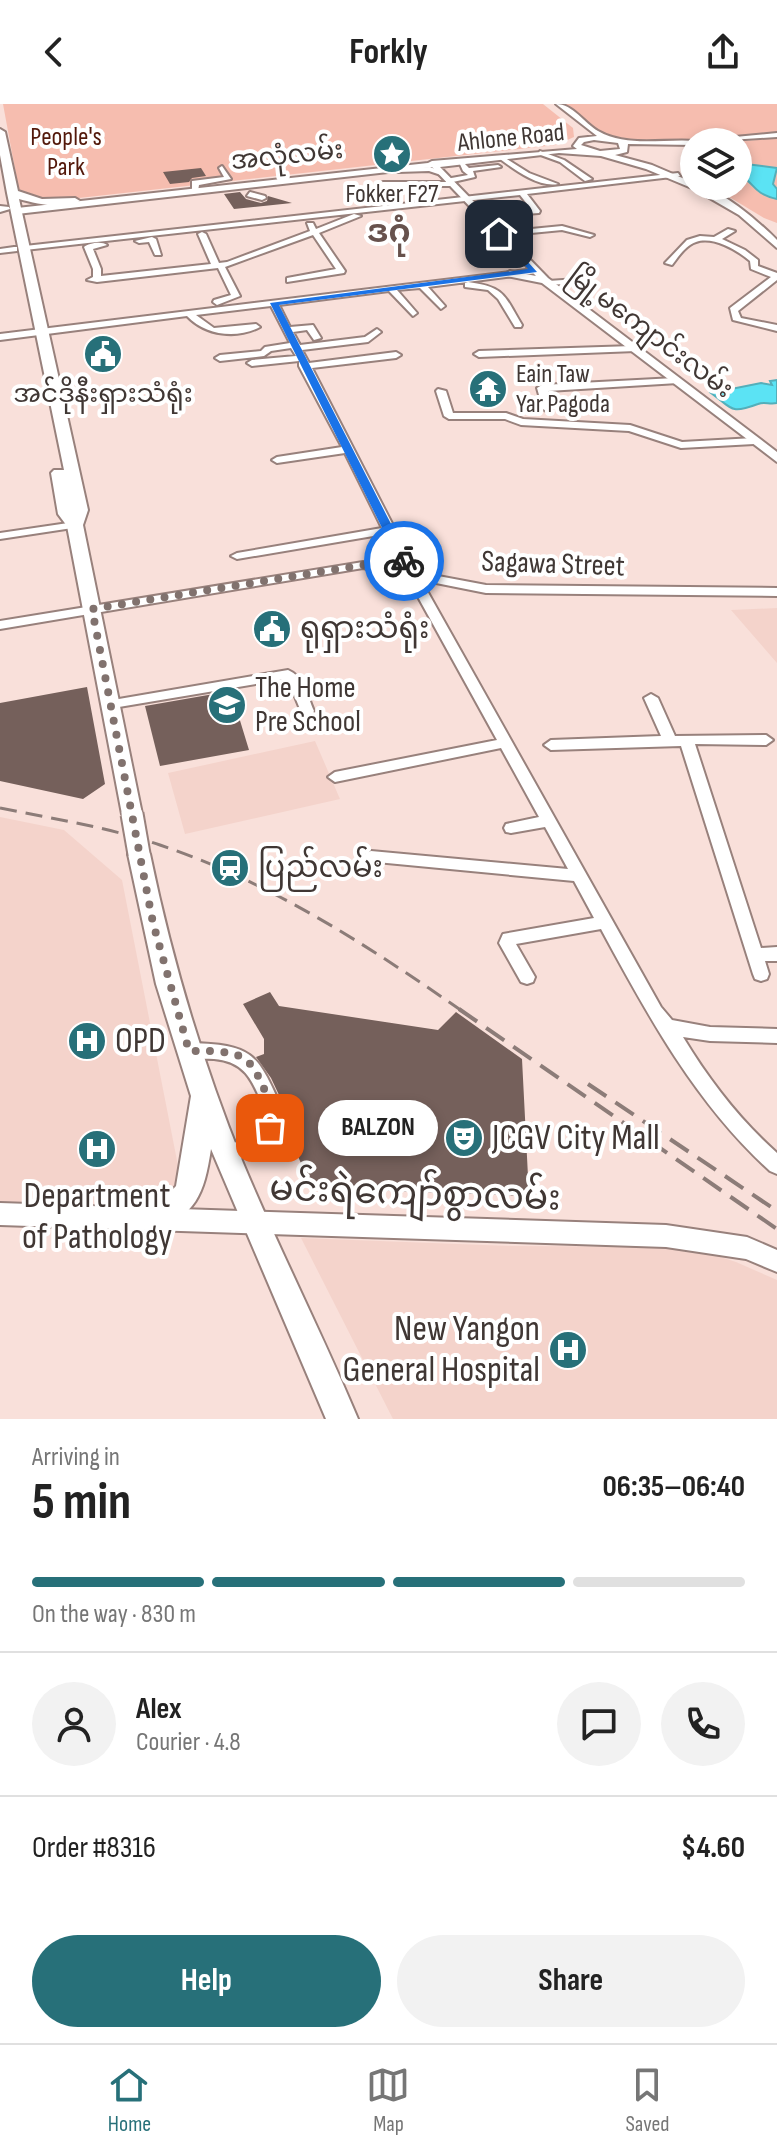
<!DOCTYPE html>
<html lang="en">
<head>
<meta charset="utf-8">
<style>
  :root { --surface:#fff; --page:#f2f2f2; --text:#222; --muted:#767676; --line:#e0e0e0; --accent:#277079 }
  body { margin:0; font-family:"Sofia Sans Condensed","Noto Sans Myanmar",sans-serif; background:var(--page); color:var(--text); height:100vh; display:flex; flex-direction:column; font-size:30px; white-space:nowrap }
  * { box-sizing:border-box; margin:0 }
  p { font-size:26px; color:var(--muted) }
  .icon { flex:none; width:44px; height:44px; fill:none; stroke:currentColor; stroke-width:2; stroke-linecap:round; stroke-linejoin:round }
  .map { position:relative; height:1315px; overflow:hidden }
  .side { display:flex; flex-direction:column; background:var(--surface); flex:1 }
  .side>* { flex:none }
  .tools { position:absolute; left:680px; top:24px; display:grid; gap:16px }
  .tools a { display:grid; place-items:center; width:72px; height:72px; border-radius:50%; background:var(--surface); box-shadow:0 4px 12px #0003; font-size:40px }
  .pin { position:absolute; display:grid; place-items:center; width:68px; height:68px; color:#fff; margin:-34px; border-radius:16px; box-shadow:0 4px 12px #0006 }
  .courier { position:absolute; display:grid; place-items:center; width:80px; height:80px; margin:-40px; border:6px solid #1a73e8; border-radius:50%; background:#fff; color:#222; box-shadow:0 2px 10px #0007 }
  .bubble { position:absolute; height:56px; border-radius:28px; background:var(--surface); box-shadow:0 4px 12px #0003; font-size:26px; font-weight:700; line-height:56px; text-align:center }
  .summary em { font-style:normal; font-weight:700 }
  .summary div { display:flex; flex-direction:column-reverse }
  .summary { display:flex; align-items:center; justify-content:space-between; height:136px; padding:0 32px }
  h1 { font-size:52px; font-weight:700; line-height:60px }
  .bar { display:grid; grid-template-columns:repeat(4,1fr); gap:12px 8px; align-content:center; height:96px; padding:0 32px }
  .bar i { height:10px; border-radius:6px; background:var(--line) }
  .bar .current { background:var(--accent) }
  .bar p { grid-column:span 4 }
  .line { display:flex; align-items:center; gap:20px; padding:0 32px; border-top:2px solid var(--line) }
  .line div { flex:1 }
  .round { display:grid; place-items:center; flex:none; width:84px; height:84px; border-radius:42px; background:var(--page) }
  .cta { display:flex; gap:16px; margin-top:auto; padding:16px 32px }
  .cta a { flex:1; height:92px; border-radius:48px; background:var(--accent); color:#fff; font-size:32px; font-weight:700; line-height:92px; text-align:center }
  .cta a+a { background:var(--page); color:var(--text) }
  header { display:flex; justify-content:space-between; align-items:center; height:104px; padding:0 32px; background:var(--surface); font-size:36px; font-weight:700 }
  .dock { display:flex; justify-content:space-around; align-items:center; height:112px; border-top:2px solid var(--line); background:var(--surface); font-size:22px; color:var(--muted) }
  .dock a { display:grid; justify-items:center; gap:4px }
  .dock .current { color:var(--accent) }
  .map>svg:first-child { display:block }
  .built { fill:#f4d3cb }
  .green { fill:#f6bdaf }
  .water { fill:#5be3f4; stroke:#53afba; stroke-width:2 }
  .building { fill:#75605b }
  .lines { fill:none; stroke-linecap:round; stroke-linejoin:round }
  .minor-casing { stroke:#98817c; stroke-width:4 }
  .major-casing { stroke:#98817c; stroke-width:4 }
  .highway-casing { stroke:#98817c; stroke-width:4 }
  .minor { fill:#fff; fill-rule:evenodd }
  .major { fill:#fff; fill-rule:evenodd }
  .highway { fill:#fff; fill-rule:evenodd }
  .rail-far1 { stroke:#8c7c78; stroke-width:3; stroke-dasharray:17 9; stroke-linecap:butt }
  .rail { stroke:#8c7c78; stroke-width:4; stroke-dasharray:22 11; stroke-linecap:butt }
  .highway-bridge-casing { stroke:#98817c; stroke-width:25; stroke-linecap:butt }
  .highway-bridge { stroke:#fff; stroke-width:21 }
  .route { fill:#1a73e8 }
  .done { stroke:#81726e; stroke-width:8; stroke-dasharray:0 14.4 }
  .labels { text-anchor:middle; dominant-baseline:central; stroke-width:8; stroke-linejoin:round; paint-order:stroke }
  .far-park-label { font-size:26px; fill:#53190b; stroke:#fff }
  .far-street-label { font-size:26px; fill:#403734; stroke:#fff }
  .far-poi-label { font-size:26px; fill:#403734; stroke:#fff }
  .street-label { font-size:30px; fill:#403734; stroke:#fff }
  .poi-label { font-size:30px; fill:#403734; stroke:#fff; text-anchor:start }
  .far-district-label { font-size:32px; font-weight:bold; fill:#67524d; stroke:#fff }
  .near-poi-label { font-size:36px; fill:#403734; stroke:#fff; text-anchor:start }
  .near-street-label { font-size:36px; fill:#403734; stroke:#fff }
</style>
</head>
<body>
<header><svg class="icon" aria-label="back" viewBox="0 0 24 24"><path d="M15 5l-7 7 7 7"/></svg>Forkly<svg class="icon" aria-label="share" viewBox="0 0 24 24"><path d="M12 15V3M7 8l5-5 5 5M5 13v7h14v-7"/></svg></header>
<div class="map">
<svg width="777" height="1315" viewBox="0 0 777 1315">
  <rect width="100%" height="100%" fill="#f9e0da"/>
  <path class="built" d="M777,504V559L731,506Z
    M315,637L340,695L185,730L168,669Z
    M0,713L64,726L122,776L182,1082L150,1106L0,1100Z
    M301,1134L512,1142L690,1143L736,1158L777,1176V1315H393Z"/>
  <path class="green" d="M3,0H543L573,24L574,33L556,41L52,97L30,94L19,87Z
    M563,0H777V28C734,30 640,49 603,30C589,23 576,10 563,0Z
    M777,34V119L764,114L711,82H738L736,38Z"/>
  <path class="water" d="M738,59L777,64L773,80L777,85V95C751,89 756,79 738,70Z
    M777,276V299C769,301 765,297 758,300C731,310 734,306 711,289L761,279L772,281L770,277Z"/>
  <path class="building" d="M201,64L206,72L192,74L189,78L170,80L163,68Z
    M240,88L246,95L261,99L267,97L268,92L292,99L234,105L224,90Z
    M87,583L105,680L83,695L0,677V599Z
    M231,587L249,646L160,662L145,602Z
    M270,888L279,902L438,926L456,908L522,955L529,1092L312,1084L284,1021L288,1010L271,974L256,953L264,950V935L243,900Z"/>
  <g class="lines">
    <defs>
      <path id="minor" d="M540,47L564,56L592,75L585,77L560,58L538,50Z
        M502,52L529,69L558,80C539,84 515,66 500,55Z
        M459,58H463L469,64L498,61L501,63L473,67L475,73L453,78L456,80L452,82H383L379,80L383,78H446V75L468,71L463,67Z
        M222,62L231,75L199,81L198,87H192V77L224,73L219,64Z
        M430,63L445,69L441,71L429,67L398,68L395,66L398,64Z
        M678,69L680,72L527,90L540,107L539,109L496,112L495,117L486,118L482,116L494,108L531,105L520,91L25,146L21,144L25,142Z
        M250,88L265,92L266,94L262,96L247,92Z
        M354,110L361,112L319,129L345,167L344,169L287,178V174L336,165L313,131L225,163L240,192L217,201L213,198L214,196L231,191L218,164L97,178L87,176L93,173V165L84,143C89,139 102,137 107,141L93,145L101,165V172L211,160L198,130L202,128L206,130L219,159L227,158L310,127L307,119H313L316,125Z
        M562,122L594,131L590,133L562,126L499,132L495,130L499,128Z
        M728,125L735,127L722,135L745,146L758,156V162L777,169V176L738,207L741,214L777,221V227L733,216L730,204L771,173L751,165L750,157C737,146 713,132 696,138C686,141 678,153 672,161L665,159L687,136L700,132L714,133Z
        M152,133L156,135L161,151H155L149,138L139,139L135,137Z
        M14,143H17V147L0,149V145Z
        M534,165H537V169L428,183L445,202L441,205L420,184L397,186L417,209L413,212L389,187L279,201L290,223L313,221L321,234L314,236L307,226L293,228L300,241L365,233L377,225L381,228L368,238L302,246L309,259L396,248L401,251L396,254L312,264L417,468L486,481L777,484V492L486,489L421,476L661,903L672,916L710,923L777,925V939L710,937L683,933C709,976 739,1015 777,1049V1070L770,1067C696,1000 648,912 601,825L516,840L535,873L533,878L527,880L521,878L499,839L503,830L594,814L574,777L366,757L363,753L366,749L371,747L568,765L545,723L511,729L506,728L504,724L506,720L539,713L501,644L335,678L328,673L335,668L497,636L407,473L363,464L0,525V517L363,458L403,465L385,430L237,455L231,452L237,449L382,424L345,349L277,359L272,356L277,353L342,343L299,262V257L252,262L247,259L252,256L296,252L291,244L271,247L264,252L220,257L215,254L220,251L261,247L265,243L290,239L271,202L196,211L214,224L256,220L260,223C237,235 206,232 187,212L0,236V230Z
        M578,175L582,177L581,179L548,181L544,179L548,177Z
        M468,178C505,183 504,191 522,221L521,223H515L498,195L488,186L465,183V179Z
        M633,242L636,243V247L479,253L474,250L479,247Z
        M675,274L680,277L678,279L548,287L551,297L577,295L582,298L577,301L552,303L551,307L548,308L543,305L537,284L542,281Z
        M438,285L446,287L453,309H506L523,315L630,321L682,338L754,334L759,337L754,340L681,344L629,327L521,321L505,315H449L444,312L436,287Z
        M75,418L79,419V423L0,435V429Z
        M288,566C304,573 307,591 314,607L312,610H302L289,578L285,575L113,604L106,600L113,596Z
        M651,590L658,594L675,632L766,631L773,636L766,641L695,640L761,844L777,843V857H765L769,870L767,875L761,877L755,875L753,870L681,642L551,646L544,641L551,636L661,632L644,594Z
        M189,939C258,940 258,953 285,1011L276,1030L229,1063L222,1060L220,1054L222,1048L264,1018L267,1011C254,983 250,958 214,955C204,954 193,956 183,952L180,947L183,942Z"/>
      <path id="major" d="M556,0C573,0 584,19 598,27C628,44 664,34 697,37L694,41L628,40L627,48L615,51L652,61L694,79V82C719,82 760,119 777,136V144L739,111L694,85L646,65L601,52L559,49L440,63L548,174L777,348V358L542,179L507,172L505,170L510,167L536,172L432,63L17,110L13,107L17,104L428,59L432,57L577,45L573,42L579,34L597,32ZM594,36L618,39L620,45L600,47L581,41L584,38Z
        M777,29V33L699,38L703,36Z
        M0,102L9,103L10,105L0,108Z
        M0,1099L666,1121L747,1133L777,1146V1168L746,1155L666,1143L0,1121Z"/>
      <path id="highway" d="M0,25L5,28L18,87L42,95L75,94L80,97C63,106 37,100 19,95L88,406L83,421L142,710L139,715H125L122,710L67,422L58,410L51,369L54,366H64L7,89L0,51Z
        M139,742L147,744L150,750C172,856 202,958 243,1059C279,1145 322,1229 358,1315H326L211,1045C204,1091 196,1111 152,1128L142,1124L138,1115L142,1106L164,1095L176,1082L191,992L156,880L128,750L131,744Z"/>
    </defs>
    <use href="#minor" class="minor-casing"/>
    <use href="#major" class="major-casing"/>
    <use href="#highway" class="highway-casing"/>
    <use href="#minor" class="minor"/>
    <use href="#major" class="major"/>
    <use href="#highway" class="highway"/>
    <path class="rail-far1" d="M0,704C54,715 108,723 160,741C270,778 367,841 462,907"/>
    <path class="rail" d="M459,905L777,1125
      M588,980L777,1107"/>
    <defs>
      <path id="highway-bridge" d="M132,710L139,750"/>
    </defs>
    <use href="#highway-bridge" class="highway-bridge-casing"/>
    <use href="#highway-bridge" class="highway-bridge"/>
  </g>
  <path class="route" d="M496,128H501L537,168L279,201L410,457L400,460L270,199L528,165Z"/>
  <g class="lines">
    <path class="done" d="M270,1024L276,1011C249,954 256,946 189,947L153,819L92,505L363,461L411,469L404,457"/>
  </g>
  <defs>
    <symbol id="sight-disc" viewBox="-11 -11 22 22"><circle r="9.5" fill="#277079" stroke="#fff"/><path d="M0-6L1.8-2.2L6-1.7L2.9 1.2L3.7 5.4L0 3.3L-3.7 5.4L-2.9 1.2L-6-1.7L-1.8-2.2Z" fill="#fff"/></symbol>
    <symbol id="civic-disc" viewBox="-11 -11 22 22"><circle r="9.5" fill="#277079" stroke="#fff"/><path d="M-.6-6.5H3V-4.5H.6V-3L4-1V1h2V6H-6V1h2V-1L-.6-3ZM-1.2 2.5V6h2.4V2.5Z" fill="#fff"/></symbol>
    <symbol id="temple-disc" viewBox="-11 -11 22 22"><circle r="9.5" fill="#277079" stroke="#fff"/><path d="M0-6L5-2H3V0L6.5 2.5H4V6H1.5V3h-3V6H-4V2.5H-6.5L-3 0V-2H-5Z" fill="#fff"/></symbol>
    <symbol id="school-disc" viewBox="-11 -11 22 22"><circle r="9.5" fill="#277079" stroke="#fff"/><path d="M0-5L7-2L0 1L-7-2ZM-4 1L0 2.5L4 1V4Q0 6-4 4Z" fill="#fff"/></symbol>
    <symbol id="station-disc" viewBox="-11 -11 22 22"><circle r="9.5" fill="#277079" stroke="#fff"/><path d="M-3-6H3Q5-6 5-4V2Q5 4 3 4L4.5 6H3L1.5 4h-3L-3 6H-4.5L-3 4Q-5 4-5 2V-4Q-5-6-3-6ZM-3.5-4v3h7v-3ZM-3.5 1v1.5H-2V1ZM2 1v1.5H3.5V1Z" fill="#fff"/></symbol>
    <symbol id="hospital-disc" viewBox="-11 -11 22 22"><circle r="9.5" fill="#277079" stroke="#fff"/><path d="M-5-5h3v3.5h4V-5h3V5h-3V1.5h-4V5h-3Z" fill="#fff"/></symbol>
    <symbol id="theatre-disc" viewBox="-11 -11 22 22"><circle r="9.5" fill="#277079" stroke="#fff"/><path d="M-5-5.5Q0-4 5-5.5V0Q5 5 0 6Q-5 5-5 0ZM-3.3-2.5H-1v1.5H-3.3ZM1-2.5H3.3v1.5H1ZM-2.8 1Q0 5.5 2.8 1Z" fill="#fff"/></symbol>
  </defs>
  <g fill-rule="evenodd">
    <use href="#sight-disc" x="370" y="28" width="44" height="44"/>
    <use href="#civic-disc" x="81" y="228" width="44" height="44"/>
    <use href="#temple-disc" x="466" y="263" width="44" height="44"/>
    <use href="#civic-disc" x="250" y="503" width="44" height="44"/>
    <use href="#school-disc" x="205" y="579" width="44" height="44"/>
    <use href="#station-disc" x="208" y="742" width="44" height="44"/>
    <use href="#hospital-disc" x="65" y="915" width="44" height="44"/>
    <use href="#theatre-disc" x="442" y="1012" width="44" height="44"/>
    <use href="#hospital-disc" x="75" y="1023" width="44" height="44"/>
    <use href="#hospital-disc" x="546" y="1224" width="44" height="44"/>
  </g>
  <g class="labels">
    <g class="far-park-label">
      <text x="66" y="33">People's<tspan x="66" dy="30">Park</tspan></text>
    </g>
    <g class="far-street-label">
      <text transform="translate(511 34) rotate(-6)">Ahlone Road</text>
      <text transform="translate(287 52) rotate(-6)">အလုံလမ်း</text>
      <text transform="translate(650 229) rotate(37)">မြို့မကျောင်းလမ်း</text>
    </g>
    <g class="far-poi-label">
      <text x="392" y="90">Fokker F27</text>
      <text x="516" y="270" text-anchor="start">Eain Taw<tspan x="516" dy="30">Yar Pagoda</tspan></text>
      <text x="103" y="290">အင်ဒိုနီးရှားသံရုံး</text>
    </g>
    <g class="street-label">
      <text transform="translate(553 460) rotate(2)">Sagawa Street</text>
    </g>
    <g class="poi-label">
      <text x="300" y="525">ရုရှားသံရုံး</text>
      <text x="255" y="584">The Home<tspan x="255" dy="34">Pre School</tspan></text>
      <text x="258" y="764">ပြည်လမ်း</text>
    </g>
    <g class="far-district-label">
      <text x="389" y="128">ဒဂုံ</text>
    </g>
    <g class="near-poi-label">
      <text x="115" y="937">OPD</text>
      <text x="492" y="1034">JCGV City Mall</text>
      <text x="97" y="1092" text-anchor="middle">Department<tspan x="97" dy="41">of Pathology</tspan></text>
      <text x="540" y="1225" text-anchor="end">New Yangon<tspan x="540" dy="41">General Hospital</tspan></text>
    </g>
    <g class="near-street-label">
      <text transform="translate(415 1090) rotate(2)">မင်းရဲကျော်စွာလမ်း</text>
    </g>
  </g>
</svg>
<div class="tools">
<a><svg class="icon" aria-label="layers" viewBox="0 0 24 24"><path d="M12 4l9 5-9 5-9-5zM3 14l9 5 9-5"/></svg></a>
</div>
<div class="pin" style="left:270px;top:1024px;background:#ea580c"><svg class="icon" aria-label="bag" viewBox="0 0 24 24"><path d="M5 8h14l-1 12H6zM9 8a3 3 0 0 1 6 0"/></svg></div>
<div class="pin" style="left:499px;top:130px;background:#1f2937"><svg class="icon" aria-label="home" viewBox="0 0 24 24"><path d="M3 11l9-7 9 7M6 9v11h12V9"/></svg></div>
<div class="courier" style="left:404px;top:457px"><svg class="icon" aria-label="bike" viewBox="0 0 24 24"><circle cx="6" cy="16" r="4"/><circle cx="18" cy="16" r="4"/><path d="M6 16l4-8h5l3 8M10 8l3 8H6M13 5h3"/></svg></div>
<div class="bubble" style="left:318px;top:996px;width:120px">BALZON</div>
</div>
<section class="side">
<div class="summary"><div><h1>5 min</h1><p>Arriving in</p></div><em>06:35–06:40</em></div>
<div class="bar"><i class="current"></i><i class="current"></i><i class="current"></i><i></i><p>On the way · 830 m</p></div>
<div class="line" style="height:144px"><a class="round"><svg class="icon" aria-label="person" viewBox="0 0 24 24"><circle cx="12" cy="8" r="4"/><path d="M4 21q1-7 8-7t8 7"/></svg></a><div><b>Alex</b><p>Courier · 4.8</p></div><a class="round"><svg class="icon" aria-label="chat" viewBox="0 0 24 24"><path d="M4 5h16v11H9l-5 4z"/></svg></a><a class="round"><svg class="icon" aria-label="phone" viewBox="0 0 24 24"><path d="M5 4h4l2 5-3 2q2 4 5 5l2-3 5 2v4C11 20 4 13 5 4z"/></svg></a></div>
<div class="line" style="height:104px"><div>Order #8316</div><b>$4.60</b></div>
<div class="cta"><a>Help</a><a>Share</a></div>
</section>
<nav class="dock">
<a class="current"><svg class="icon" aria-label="home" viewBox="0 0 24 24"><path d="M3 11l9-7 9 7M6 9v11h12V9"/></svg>Home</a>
<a><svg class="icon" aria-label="map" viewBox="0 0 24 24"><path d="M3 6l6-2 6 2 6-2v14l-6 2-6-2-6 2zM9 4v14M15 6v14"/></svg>Map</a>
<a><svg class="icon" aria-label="saved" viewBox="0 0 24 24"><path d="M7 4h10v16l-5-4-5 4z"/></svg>Saved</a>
</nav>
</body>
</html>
